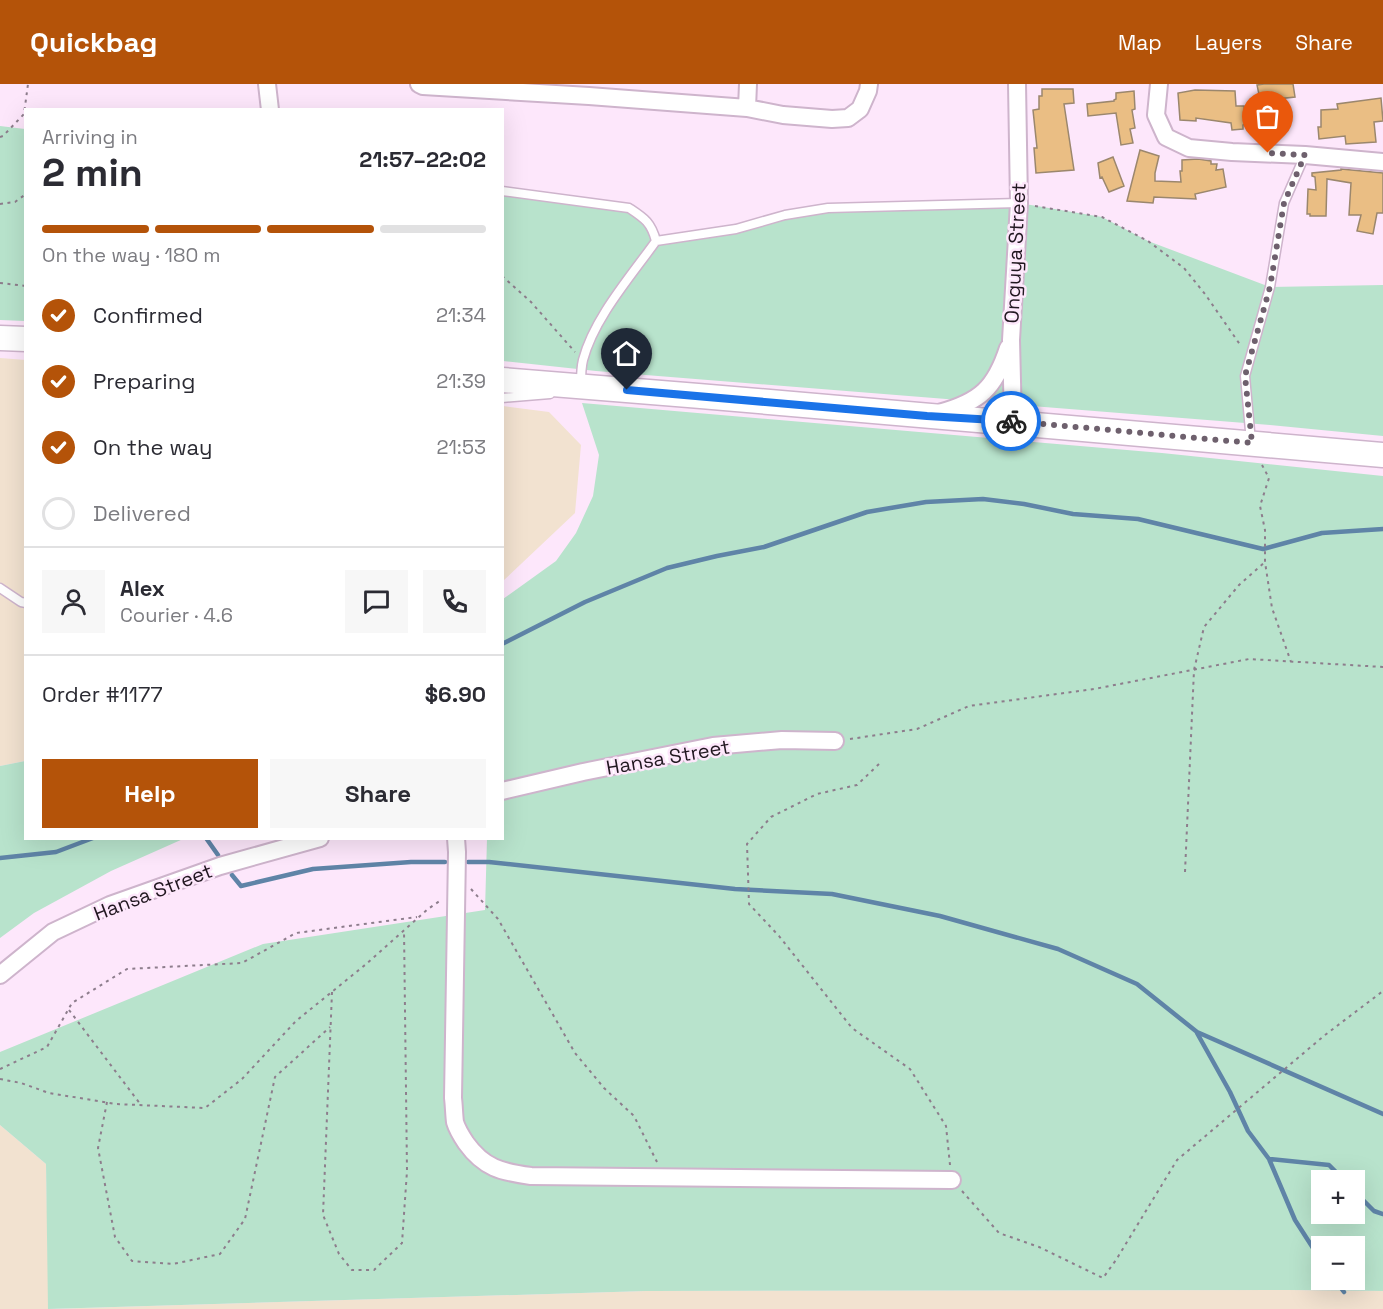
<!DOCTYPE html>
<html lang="en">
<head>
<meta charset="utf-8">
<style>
  :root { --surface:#fff; --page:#f7f7f7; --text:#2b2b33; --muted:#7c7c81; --line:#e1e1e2; --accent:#b45309 }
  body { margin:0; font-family:"Space Grotesk",sans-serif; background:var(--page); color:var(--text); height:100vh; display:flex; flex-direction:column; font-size:22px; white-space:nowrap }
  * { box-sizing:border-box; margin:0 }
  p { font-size:20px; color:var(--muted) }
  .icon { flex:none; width:33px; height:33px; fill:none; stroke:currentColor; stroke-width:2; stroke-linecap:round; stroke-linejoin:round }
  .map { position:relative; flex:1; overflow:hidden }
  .sheet { position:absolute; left:24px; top:24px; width:480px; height:732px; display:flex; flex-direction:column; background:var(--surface); border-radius:0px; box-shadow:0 6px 24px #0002 }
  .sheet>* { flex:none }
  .buttons { position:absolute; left:1311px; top:1086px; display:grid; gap:12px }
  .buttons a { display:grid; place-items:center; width:54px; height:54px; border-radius:0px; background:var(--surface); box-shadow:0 6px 24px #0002; font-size:30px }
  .pin { position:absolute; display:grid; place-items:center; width:51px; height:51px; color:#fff; margin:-62px -26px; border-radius:50% 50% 50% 0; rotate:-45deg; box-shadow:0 0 6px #0007 }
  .pin .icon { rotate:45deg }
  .courier { position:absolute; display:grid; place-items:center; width:60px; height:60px; margin:-30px; border:4px solid #1a73e8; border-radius:50%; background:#fff; color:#222; box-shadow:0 2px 8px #0007 }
  .summary em { font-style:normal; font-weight:800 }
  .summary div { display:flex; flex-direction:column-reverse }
  .summary { display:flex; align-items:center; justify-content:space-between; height:102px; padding:0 18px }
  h1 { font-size:39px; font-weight:800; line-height:45px }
  .bar { display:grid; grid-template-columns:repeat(4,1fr); gap:9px 6px; align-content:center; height:72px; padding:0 18px }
  .bar i { height:8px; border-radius:4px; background:var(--line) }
  .bar .on { background:var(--accent) }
  .bar p { grid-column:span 4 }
  .line { display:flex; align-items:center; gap:15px; padding:0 18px; border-top:2px solid var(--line) }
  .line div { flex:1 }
  .round { display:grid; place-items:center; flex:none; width:63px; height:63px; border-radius:0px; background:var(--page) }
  ol { padding:0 18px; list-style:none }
  li { display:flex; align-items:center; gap:18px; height:66px }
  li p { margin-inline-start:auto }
  li .icon { padding:6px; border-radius:50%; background:var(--accent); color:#fff; stroke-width:4 }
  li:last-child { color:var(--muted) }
  li i { width:33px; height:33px; border:3px solid var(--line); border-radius:50% }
  .primary-button { display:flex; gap:12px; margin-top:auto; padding:12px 18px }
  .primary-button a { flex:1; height:69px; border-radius:0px; background:var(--accent); color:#fff; font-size:24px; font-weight:800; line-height:69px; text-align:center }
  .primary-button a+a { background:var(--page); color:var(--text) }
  header { display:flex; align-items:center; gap:36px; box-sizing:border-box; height:84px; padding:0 30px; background:var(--accent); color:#fff }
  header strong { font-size:28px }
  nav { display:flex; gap:33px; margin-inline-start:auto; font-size:21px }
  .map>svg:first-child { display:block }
  .industrial { fill:#f2e2d0 }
  .green { fill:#b8e3cc; fill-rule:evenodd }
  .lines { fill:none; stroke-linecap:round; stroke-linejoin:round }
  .stream { stroke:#5f84a7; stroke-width:4.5 }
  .building { fill:#eabe84; stroke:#9b876d; stroke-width:1.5 }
  .lane-casing { stroke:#ceb4cc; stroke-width:11 }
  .street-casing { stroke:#ceb4cc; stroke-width:20 }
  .secondary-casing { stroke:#ceb4cc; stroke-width:27 }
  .path { stroke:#8d7d8c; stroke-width:2; stroke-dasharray:3 4.5; stroke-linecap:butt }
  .lane { stroke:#fff; stroke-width:8 }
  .street { stroke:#fff; stroke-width:16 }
  .secondary { stroke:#fff; stroke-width:24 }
  .done { stroke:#6e606d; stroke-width:6; stroke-dasharray:0 10.8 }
  .route { stroke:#1a73e8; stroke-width:8 }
  .labels { text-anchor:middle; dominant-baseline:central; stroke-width:5; stroke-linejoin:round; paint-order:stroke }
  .street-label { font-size:20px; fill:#211720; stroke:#fde7fb }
</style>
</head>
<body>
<header>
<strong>Quickbag</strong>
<nav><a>Map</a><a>Layers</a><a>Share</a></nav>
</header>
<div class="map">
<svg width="1383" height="1225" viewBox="0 0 1383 1225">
  <rect width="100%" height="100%" fill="#fde7fb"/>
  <path class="industrial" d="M0,274L26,276L25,677L0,682Z
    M503,322L549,328L581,361L575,429L503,497Z
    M0,1041L46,1080L49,1225L646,1207L1290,1206L1383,1207V1225H0Z"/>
  <path class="green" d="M0,42L25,45V237L0,236Z
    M503,107L629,124L645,135L657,157L828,124L1019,119L1102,133L1148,157L1270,203L1383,201V352L1270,341L596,287L503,277Z
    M582,319L1162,369L1383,392V1207L1290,1206L646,1207L48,1225L46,1080L0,1041V968L263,860L485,826L487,755L502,754L503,515L556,477L576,449L593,412L599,371ZM1322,1096H1354V1130H1322ZM1322,1162H1354V1196H1322Z
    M25,677L26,754L183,755L111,787L34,829L0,854V682Z"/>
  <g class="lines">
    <path class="stream" d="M502,560L585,518L667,484L717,472L764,463L867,428L926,418L983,415L1024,420L1073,430L1138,435L1263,465L1322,449L1383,445
      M206,754L218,771
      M0,774L56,768L93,754
      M468,778H489L735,805L832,810L940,832L1058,865L1137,900L1197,948L1383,1030
      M232,791L241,802L313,785L411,778H445
      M1197,949L1230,1008L1248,1047L1269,1075L1295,1136L1322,1178
      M1269,1075L1329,1081L1344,1096
      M1354,1107L1374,1127L1383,1130
      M1335,1196L1344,1208"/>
  </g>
  <path class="building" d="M1264,0H1293L1295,13L1277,15V16L1261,20L1257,1Z
    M1042,5H1073L1074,19L1064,20L1074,86L1036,89L1034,64H1037L1033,26L1039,25V12H1042Z
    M1195,6L1235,7L1236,22H1244L1246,40L1243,41V45L1232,46L1231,39L1196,34V37L1180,36L1178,9Z
    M1134,7L1135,25L1132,26L1135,44L1130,45L1133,59L1121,61L1116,29L1088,32L1087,20L1114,17V16L1116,15V9Z
    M1381,14L1383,37L1374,38L1376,58L1346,60L1345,52L1319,55L1318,43H1321V26L1338,25L1337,20Z
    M1140,66L1159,72L1155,89V97L1181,98L1180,87H1182V76L1198,75L1211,77V80H1217L1216,86L1223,85L1226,103L1195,110L1196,115L1154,113L1153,119L1127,117Z
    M1113,73L1124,102L1109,108L1102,93L1100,94L1098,79Z
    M1341,85L1383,89V129H1377L1373,150L1357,147L1361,131H1349L1351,99L1327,95L1326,132H1310V130H1307L1308,105L1316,106L1315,93L1312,92V89L1341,86Z"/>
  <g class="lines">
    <defs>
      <path id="lane" d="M502,107L629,124C644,134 651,138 656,157L736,145L785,131L828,124L1019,119
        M581,300C581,292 581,284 583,276C594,234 631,192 656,157
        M502,314L550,310
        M1251,358L1245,292L1270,203L1284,119L1305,71
        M0,504L21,518L26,519"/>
      <path id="street" d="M267,0L270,26
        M419,0L423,2L589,12L747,24L783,31L832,35L848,34L860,25L868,7L869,0
        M1159,0L1156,31L1166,53L1189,64L1232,68L1305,71L1383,78
        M747,24L748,0
        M939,329C980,318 995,304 1008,264
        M1013,338L1011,256L1019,119L1017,0
        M502,707L583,688L713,662L782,656L835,657
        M456,754L457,768L453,1014C454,1022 454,1030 455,1038C457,1045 462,1053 466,1059C484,1084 501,1088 531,1092L952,1096
        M0,891L53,848L110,821L220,782L320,754"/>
      <path id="secondary" d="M0,254L26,255
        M502,296C796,319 1090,346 1383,371"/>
    </defs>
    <use href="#lane" class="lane-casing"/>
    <use href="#street" class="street-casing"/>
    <use href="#secondary" class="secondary-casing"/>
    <path class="path" d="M0,53L3,52L24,30L28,0
      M0,120L15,118L26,110
      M1035,122L1102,133L1148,157L1184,184L1205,210L1241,262
      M502,192L531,218L575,268
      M0,199L26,202
      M1262,381L1269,394L1260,422L1265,446V478L1272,524L1291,578
      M850,655L917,645L969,622L1094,605L1249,575L1383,583
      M879,680L857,701L817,710L771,733L747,760L749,820L779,852L852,944L910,985L946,1042L950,1081
      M1185,788L1194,586L1204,543L1239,501L1265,478
      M471,805L498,835L575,969L604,1004L634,1032L657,1078
      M332,908L323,1131L339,1170L352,1186H374L402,1159L407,1087L404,846
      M69,926L141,1021
      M0,985L47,963L72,919L127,885L242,879L296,849L417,833
      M0,995L21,999L49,1009L116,1020L205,1024L242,995L296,937L365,881L428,825L441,816
      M107,1018L98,1064L115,1153L132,1177L173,1180L220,1170L245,1135L275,993L330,943
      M962,1107L999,1149L1039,1163L1103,1194L1116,1176L1177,1076L1325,951L1383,907"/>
    <use href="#lane" class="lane"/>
    <use href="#street" class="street"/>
    <use href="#secondary" class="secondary"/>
  </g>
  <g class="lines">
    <path class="done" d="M1011,337L1252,359L1245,292L1270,203L1284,119L1305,71L1268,69"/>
    <path class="route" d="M627,306L927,332L1011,337"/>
  </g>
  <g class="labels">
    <g class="street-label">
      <text transform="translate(1015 169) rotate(-87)">Onguya Street</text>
      <text transform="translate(668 673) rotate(-10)">Hansa Street</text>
      <text transform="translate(153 808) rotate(-21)">Hansa Street</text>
    </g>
  </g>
</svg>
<div class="buttons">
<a>+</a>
<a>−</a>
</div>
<div class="pin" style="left:1268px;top:69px;background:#ea580c"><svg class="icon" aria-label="bag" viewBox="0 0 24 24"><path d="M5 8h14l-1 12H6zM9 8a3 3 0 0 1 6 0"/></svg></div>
<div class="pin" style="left:627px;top:306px;background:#1f2937"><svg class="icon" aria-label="home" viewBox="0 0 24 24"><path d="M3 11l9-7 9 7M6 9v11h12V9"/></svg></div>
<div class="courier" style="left:1011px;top:337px"><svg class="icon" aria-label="bike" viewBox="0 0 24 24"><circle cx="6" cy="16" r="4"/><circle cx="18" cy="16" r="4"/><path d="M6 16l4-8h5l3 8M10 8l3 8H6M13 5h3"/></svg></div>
<section class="sheet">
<div class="summary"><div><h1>2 min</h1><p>Arriving in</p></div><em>21:57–22:02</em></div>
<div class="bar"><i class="on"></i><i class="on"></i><i class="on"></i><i></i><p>On the way · 180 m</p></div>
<ol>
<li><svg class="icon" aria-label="check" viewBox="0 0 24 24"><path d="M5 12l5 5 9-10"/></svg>Confirmed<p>21:34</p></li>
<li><svg class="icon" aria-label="check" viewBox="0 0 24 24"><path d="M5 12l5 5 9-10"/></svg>Preparing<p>21:39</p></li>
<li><svg class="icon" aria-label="check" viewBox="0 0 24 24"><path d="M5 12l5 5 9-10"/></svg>On the way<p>21:53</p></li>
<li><i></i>Delivered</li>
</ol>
<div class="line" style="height:108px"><a class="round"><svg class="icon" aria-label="person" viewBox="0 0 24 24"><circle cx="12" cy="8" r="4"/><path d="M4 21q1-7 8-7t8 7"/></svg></a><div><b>Alex</b><p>Courier · 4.6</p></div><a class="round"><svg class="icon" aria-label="chat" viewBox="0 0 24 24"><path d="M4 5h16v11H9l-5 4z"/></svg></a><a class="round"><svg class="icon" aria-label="phone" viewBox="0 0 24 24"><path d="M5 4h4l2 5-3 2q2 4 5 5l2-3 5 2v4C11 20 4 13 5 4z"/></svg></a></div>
<div class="line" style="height:78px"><div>Order #1177</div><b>$6.90</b></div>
<div class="primary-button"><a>Help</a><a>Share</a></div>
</section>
</div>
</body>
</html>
